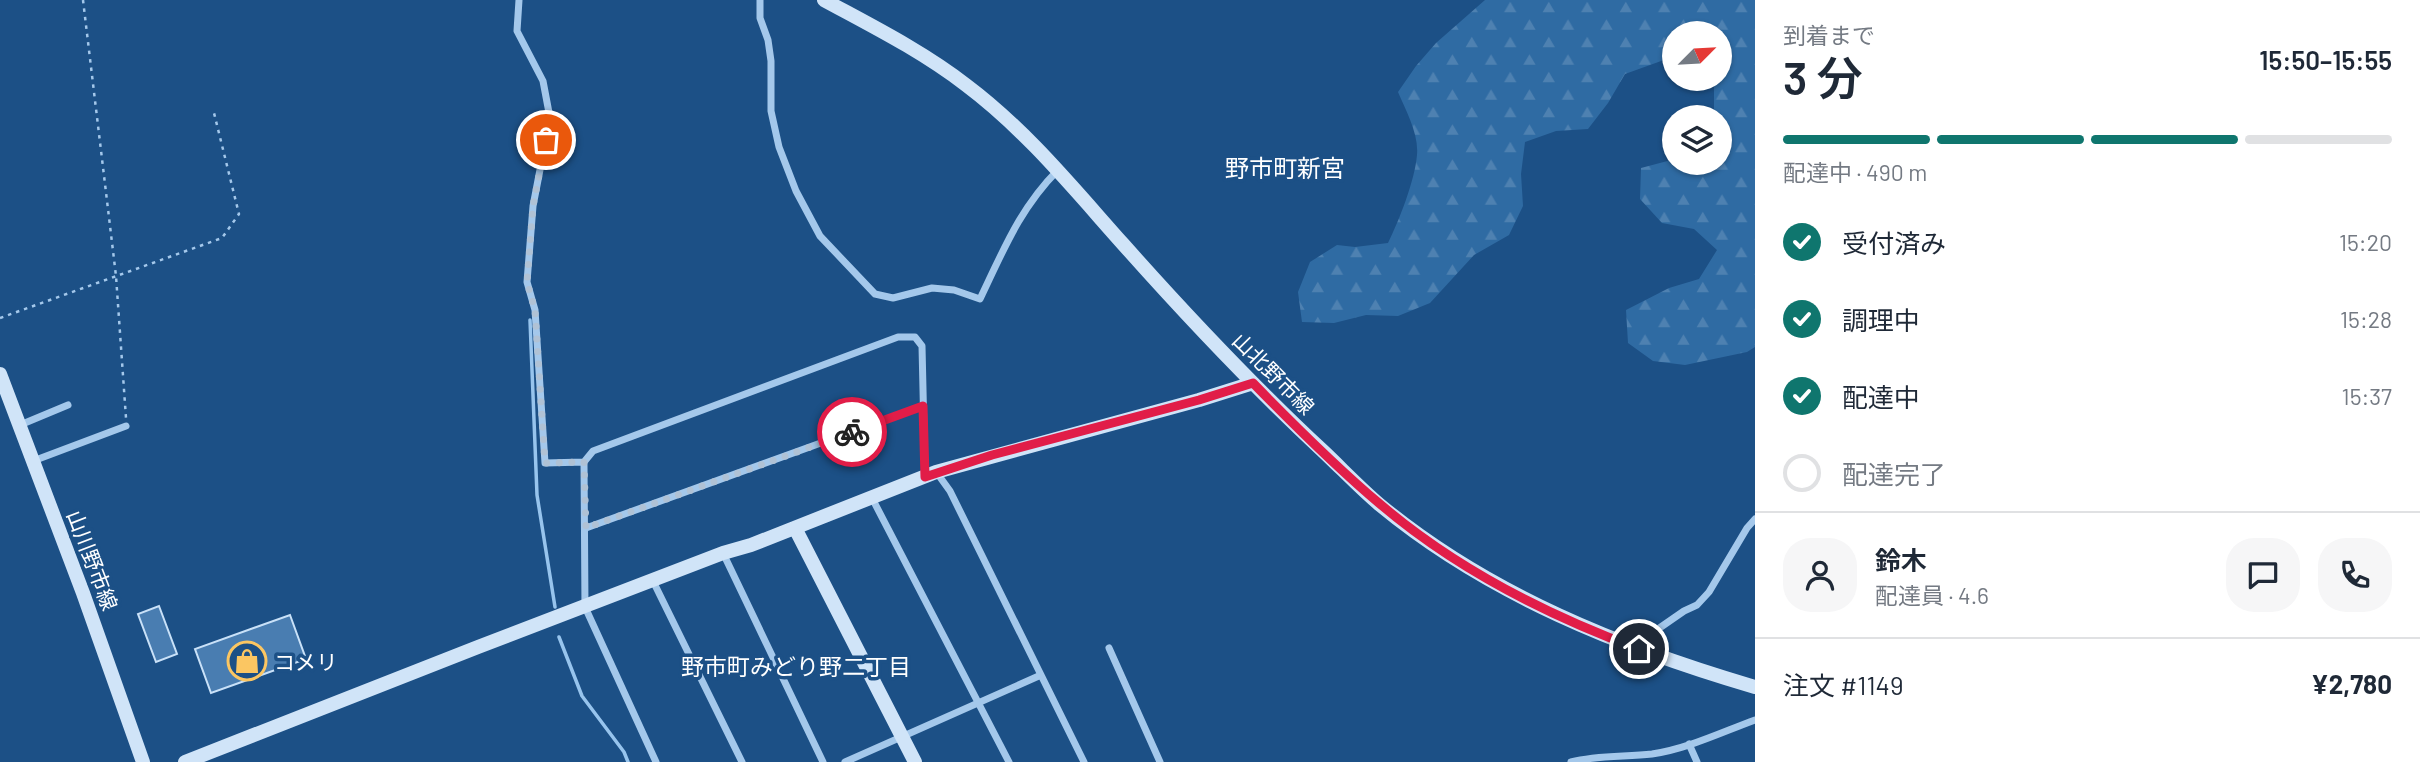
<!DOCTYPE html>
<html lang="ja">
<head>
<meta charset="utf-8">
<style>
  :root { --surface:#fff; --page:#f6f6f7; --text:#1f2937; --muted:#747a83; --line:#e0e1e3; --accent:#0f766e }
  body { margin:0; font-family:Barlow,"Noto Sans JP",sans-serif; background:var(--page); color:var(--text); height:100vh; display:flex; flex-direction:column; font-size:26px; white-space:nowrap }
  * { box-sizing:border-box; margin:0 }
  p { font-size:23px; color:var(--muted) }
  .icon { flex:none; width:38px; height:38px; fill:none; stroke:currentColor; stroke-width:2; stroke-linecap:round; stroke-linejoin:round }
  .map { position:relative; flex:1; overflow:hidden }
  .sheet { display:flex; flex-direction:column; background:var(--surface); width:665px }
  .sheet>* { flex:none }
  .needle { width:46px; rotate:66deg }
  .buttons { position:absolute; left:1662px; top:21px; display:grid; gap:14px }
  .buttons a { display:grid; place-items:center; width:70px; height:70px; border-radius:50%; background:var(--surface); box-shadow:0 2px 5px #0004; font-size:35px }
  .pin { position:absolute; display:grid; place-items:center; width:60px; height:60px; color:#fff; margin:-30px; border:4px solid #fff; border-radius:50%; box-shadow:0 2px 7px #0007 }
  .courier { position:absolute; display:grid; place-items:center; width:70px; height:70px; margin:-35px; border:5px solid #e11d48; border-radius:50%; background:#fff; color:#222; box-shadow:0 2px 9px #0007 }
  .head em { font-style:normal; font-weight:600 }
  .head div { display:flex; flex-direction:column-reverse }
  .head { display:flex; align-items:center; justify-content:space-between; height:119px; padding:0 28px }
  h1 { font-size:46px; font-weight:600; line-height:52px }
  .bar { display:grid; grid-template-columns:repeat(4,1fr); gap:10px 7px; align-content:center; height:84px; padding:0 28px }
  .bar i { height:9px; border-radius:5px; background:var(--line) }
  .bar .on { background:var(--accent) }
  .bar p { grid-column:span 4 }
  .line { display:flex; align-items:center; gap:18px; padding:0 28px; border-top:2px solid var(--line) }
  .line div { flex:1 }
  .round { display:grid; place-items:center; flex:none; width:74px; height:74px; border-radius:28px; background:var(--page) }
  ol { padding:0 28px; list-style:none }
  li { display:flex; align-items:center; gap:21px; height:77px }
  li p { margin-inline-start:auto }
  li .icon { padding:7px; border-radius:50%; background:var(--accent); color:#fff; stroke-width:4 }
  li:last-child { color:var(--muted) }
  li i { width:38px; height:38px; border:4px solid var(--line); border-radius:50% }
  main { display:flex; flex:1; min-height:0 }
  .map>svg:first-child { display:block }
  .forest { fill:url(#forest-firs) }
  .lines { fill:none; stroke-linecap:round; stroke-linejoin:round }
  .stream { stroke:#97c4ed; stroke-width:3.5 }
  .building { fill:#497db1; stroke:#c9e1f8; stroke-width:2 }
  .path { stroke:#a4c8eb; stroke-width:2.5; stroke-dasharray:3.5 5; stroke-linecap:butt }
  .street { stroke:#a4c8eb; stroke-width:7 }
  .secondary { stroke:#d0e4f8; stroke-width:14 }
  .done { stroke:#b0c2d5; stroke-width:7; stroke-dasharray:0 12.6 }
  .route { stroke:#e11d48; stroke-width:9 }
  .labels { text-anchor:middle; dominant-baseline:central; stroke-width:7; stroke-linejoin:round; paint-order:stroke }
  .street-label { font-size:21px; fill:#fff; stroke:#1c5086 }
  .poi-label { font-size:21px; fill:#fff; stroke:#1c5086; text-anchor:start }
  .neighbourhood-label { font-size:23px; fill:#fff; stroke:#1c5086 }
  .quarter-label { font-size:24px; fill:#fff; stroke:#1c5086 }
</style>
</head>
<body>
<main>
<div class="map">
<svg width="1755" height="762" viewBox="0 0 1755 762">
  <defs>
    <pattern id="forest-firs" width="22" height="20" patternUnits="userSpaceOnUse" patternTransform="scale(1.75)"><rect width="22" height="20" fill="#2f6ba3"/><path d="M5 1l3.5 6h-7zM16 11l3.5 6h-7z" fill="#4e81b1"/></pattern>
  </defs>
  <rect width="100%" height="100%" fill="#1c5086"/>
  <path class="forest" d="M1485,0H1755V347L1747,352L1685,365L1653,361L1628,343L1626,310L1669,288L1699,279L1717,250L1694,229L1662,223L1640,199L1641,168L1675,159V163H1720V117H1714V79H1720V33H1675V56L1625,74L1608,103L1588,129L1556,131L1525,142L1521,174L1523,206L1509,235L1474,255L1430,303L1398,316L1366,315L1334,323L1302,322L1298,292L1310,262L1337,245L1355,247L1388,243C1399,221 1415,180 1417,155C1419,134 1406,111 1398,92L1416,66L1436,43Z"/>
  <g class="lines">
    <path class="stream" d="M530,320L537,495L555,607
      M559,637L582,696L624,752L628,762"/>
  </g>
  <path class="building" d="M159,606L177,654L156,662L138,614Z
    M290,615L306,659L211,693L195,649Z"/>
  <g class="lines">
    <path class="path" d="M83,0L116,276L126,418
      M0,318L222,238L239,214L213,109"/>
    <path class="street" d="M519,0L517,31L543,81L550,118L533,206L527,282L535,310L545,463L584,462
      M760,0V18L768,40L771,61V111L779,147L796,191L820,236L875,294L893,298L932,288L954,290L980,299C1003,251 1020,208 1058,170
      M20,425L68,405
      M33,461L126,426
      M937,473L950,491L1084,762
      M872,498L1009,762
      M586,528L923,406
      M723,553L823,762
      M653,581L742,762
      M1109,648L1160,762
      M1639,648L1658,629L1684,611L1697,605L1709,592L1747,528L1755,519
      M1689,744L1697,762
      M656,762L585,607L584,462L593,451L898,337H915L922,346L925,477
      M845,762L1041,675
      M1571,762C1597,755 1625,757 1652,754C1687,749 1722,732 1755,720"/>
    <path class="secondary" d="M824,0C872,26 922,51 966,85C1026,130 1073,188 1123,244C1187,316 1254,387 1324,452C1343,470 1361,489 1380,505C1489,595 1622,648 1755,687
      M0,374L83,593L143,762
      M795,528L915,762
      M185,762L478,647L723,553L751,545L936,472L1199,400L1253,383"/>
  </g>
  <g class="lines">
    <path class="done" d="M546,140L533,206L527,282L535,310L545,463L584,462L586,528L852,432"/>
    <path class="route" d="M852,432L923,406L925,477L992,455L1199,400L1253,383C1294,425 1336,467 1380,504C1455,568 1547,615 1639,649"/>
  </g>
  <defs>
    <symbol id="shop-ring" viewBox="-11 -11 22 22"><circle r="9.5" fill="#1c5086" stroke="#fbc662" stroke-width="1.5"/><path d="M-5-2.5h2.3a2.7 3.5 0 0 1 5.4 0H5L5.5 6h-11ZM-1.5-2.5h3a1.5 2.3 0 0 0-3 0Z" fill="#fbc662"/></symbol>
  </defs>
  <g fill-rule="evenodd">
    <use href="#shop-ring" x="225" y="639" width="44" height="44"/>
  </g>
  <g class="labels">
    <g class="street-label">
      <text transform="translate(1274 373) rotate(45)">山北野市線</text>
      <text transform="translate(93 560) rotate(69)">山川野市線</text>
    </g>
    <g class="poi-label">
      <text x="274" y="661">コメリ</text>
    </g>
    <g class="neighbourhood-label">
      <text x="796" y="666">野市町みどり野二丁目</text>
    </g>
    <g class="quarter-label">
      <text x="1285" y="167">野市町新宮</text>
    </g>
  </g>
</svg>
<div class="buttons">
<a><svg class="needle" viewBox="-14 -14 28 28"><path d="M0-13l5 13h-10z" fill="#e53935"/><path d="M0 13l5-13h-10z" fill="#747a83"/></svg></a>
<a><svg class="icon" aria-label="layers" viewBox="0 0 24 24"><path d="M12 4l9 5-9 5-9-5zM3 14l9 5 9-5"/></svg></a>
</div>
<div class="pin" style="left:546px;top:140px;background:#ea580c"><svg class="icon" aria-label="bag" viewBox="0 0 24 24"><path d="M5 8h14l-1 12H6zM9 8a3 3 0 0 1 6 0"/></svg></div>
<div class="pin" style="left:1639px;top:649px;background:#1f2937"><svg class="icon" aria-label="home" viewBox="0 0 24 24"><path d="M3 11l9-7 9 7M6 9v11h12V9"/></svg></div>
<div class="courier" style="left:852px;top:432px"><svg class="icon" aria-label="bike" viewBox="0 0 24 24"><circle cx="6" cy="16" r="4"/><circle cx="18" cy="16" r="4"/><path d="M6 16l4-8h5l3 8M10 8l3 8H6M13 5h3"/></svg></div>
</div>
<section class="sheet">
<div class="head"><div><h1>3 分</h1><p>到着まで</p></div><em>15:50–15:55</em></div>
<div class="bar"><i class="on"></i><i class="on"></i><i class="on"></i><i></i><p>配達中 · 490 m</p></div>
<ol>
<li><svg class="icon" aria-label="check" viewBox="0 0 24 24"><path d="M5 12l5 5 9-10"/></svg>受付済み<p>15:20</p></li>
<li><svg class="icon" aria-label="check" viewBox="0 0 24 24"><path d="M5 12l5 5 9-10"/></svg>調理中<p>15:28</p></li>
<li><svg class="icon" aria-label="check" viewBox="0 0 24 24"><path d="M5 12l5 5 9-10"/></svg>配達中<p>15:37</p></li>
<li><i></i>配達完了</li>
</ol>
<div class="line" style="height:126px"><a class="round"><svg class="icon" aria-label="person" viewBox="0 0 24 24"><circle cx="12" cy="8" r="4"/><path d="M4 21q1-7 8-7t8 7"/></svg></a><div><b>鈴木</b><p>配達員 · 4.6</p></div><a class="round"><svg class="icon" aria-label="chat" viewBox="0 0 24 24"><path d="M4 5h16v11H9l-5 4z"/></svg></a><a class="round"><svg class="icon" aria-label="phone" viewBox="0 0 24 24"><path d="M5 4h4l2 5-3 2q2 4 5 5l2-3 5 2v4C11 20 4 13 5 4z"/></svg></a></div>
<div class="line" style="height:91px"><div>注文 #1149</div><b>¥2,780</b></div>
</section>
</main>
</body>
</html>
